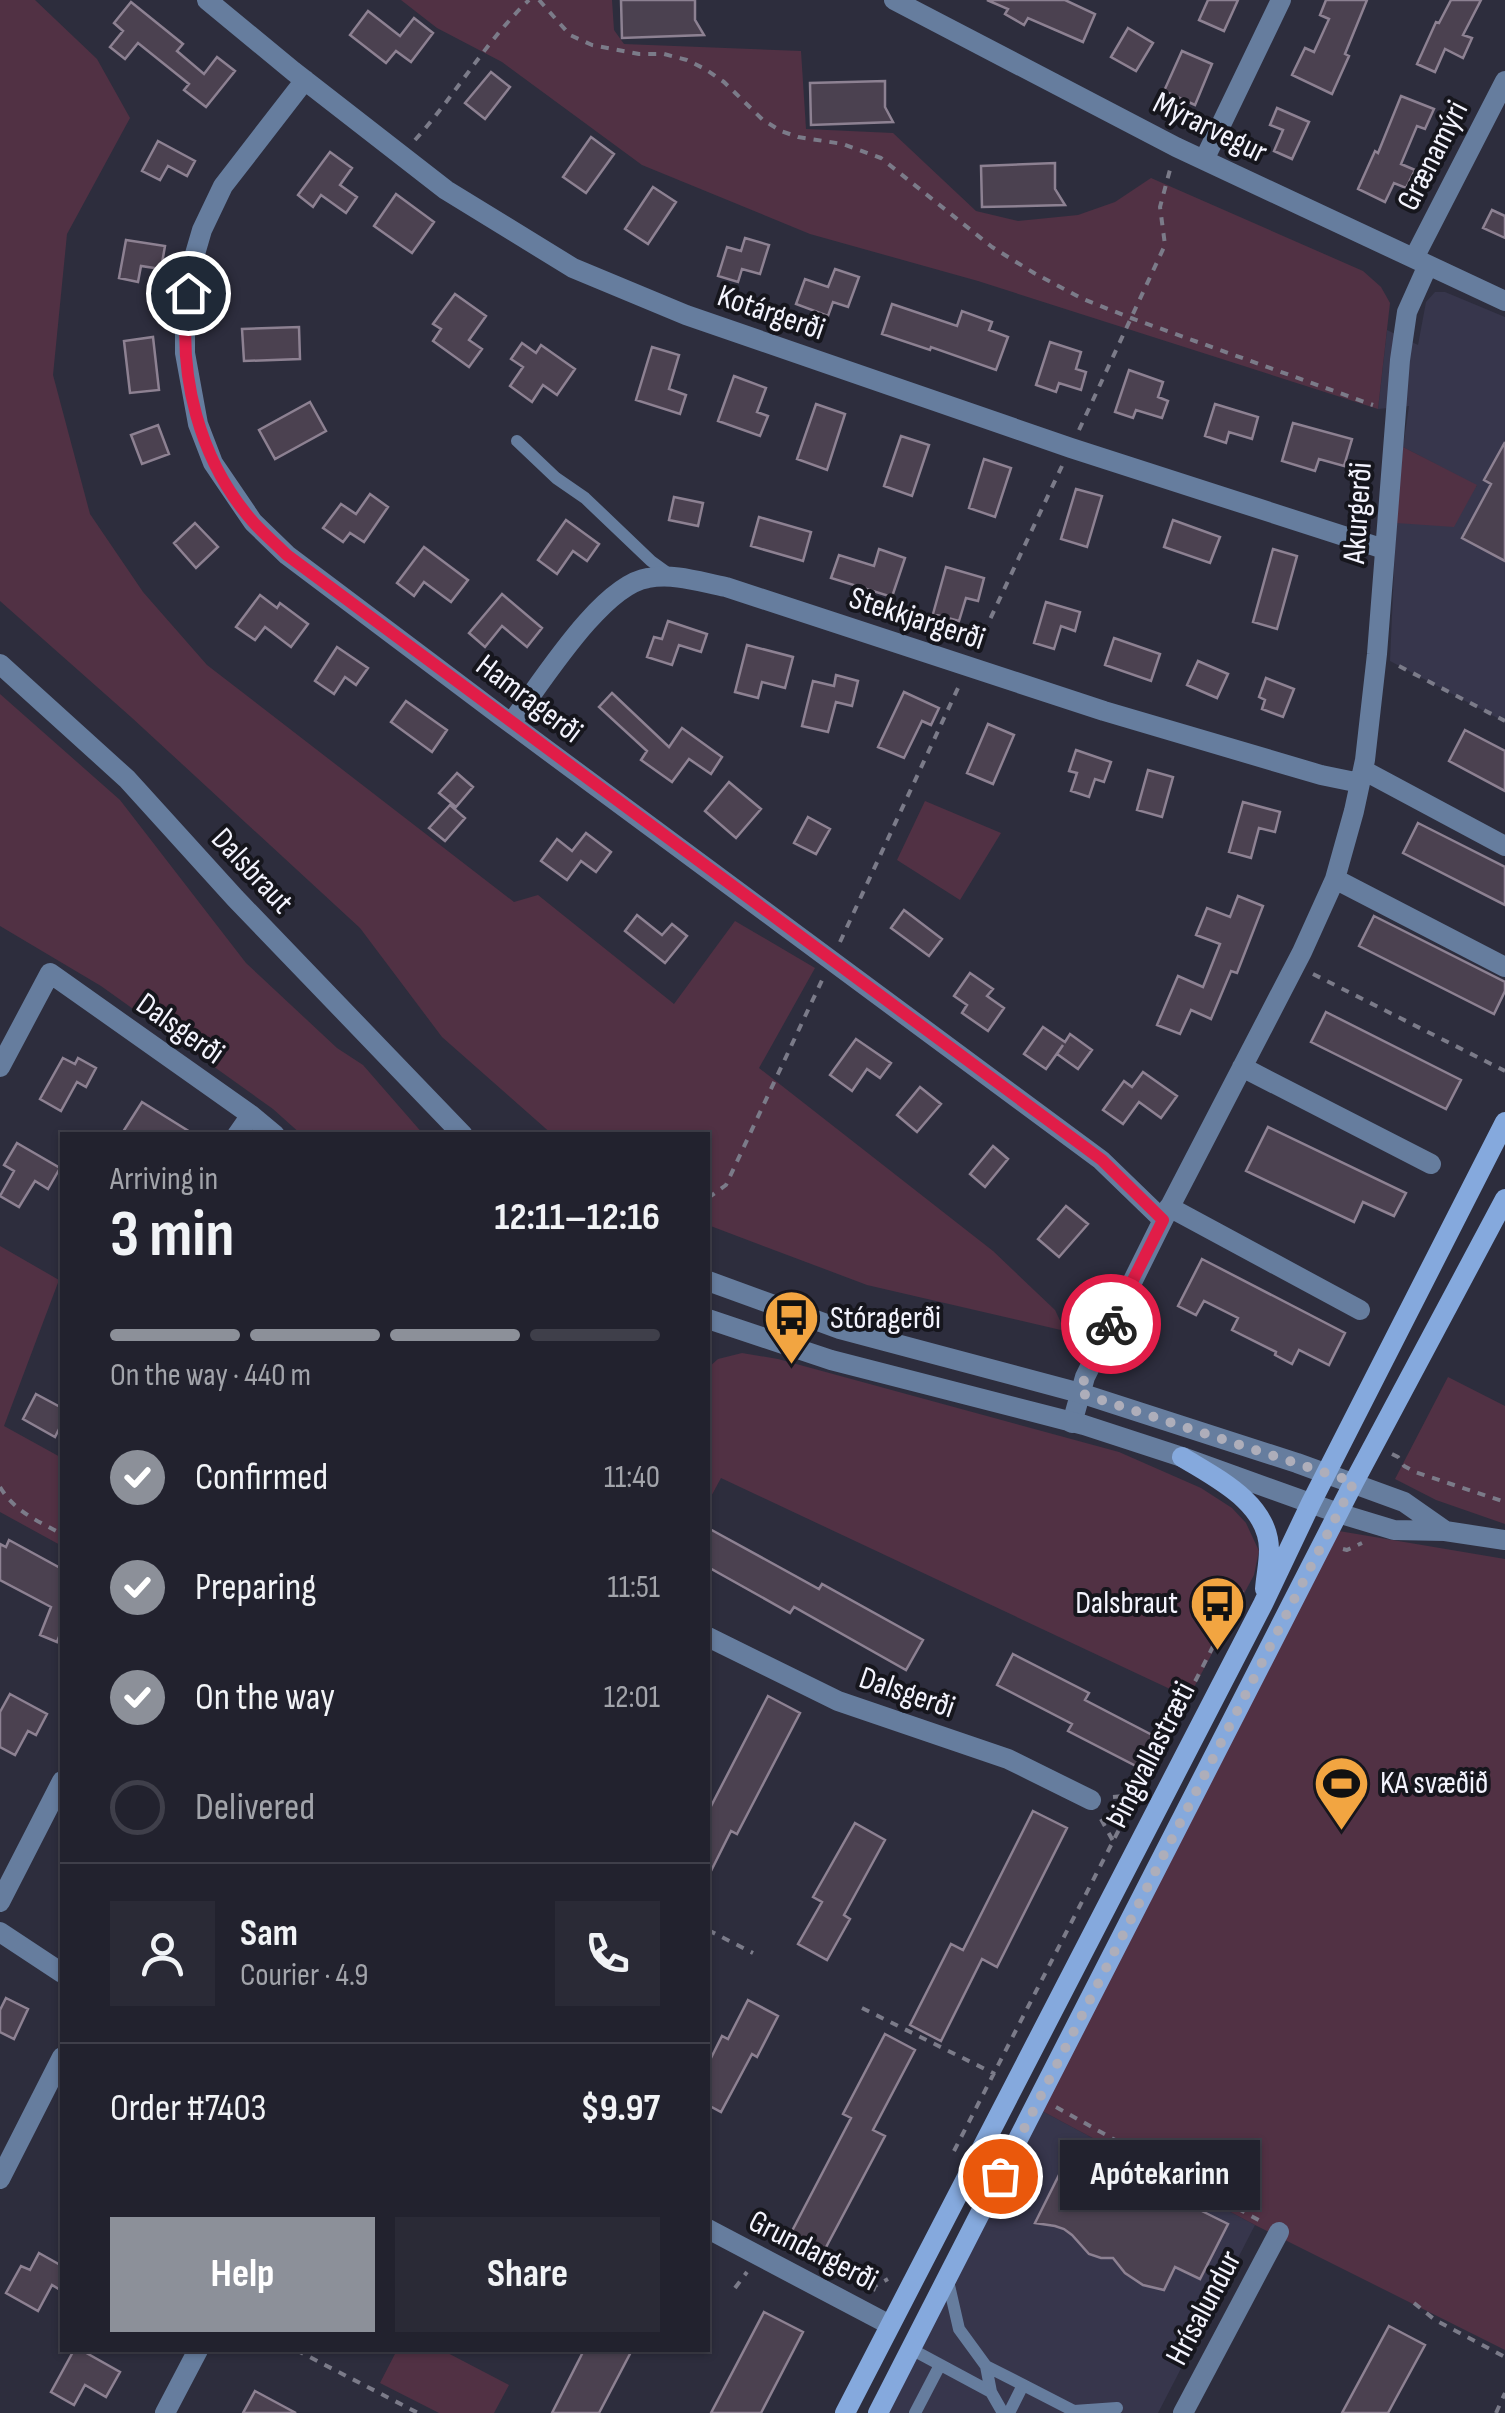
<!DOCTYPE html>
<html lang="en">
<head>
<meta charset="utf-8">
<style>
  :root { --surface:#22222e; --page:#2a2a36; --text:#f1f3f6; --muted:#a2a4aa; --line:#3f3f4a; --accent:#8c9099 }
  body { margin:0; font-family:"Sofia Sans Condensed",sans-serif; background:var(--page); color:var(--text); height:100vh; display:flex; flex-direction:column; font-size:38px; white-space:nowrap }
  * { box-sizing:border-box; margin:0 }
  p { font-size:32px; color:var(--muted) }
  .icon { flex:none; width:55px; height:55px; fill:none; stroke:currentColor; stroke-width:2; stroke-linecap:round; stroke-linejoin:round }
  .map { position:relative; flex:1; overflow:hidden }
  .panel { position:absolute; left:60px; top:1132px; width:650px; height:1220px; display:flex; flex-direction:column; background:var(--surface); border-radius:0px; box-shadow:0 2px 8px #0004,0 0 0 2px var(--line) }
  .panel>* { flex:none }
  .pin { position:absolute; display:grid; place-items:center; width:85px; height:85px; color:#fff; margin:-42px; border:5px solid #fff; border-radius:50%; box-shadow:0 2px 10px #0007 }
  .courier { position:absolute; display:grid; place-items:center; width:100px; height:100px; margin:-50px; border:8px solid #e11d48; border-radius:50%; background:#fff; color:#222; box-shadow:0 2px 12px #0007 }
  .bubble { position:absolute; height:70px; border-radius:0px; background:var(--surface); box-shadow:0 2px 8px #0004,0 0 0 2px var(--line); font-size:32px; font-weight:700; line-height:70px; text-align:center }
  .headline em { font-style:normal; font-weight:700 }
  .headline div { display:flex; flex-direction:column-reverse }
  .headline { display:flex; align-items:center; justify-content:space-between; height:170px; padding:0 50px }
  h1 { font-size:65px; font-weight:700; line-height:75px }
  .bar { display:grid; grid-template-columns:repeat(4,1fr); gap:15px 10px; align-content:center; height:120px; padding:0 50px }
  .bar i { height:12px; border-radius:8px; background:var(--line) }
  .bar .current { background:var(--accent) }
  .bar p { grid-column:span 4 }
  .line { display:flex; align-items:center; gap:25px; padding:0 50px; border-top:2px solid var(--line) }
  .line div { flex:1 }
  .round { display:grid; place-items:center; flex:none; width:105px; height:105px; border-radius:0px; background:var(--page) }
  ol { padding:0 50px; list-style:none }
  li { display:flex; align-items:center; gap:30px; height:110px }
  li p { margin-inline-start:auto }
  li .icon { padding:10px; border-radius:50%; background:var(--accent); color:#fff; stroke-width:4 }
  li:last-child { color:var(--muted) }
  li i { width:55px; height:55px; border:5px solid var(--line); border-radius:50% }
  .button { display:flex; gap:20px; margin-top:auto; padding:20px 50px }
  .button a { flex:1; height:115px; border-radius:0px; background:var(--accent); color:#fff; font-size:40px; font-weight:700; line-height:115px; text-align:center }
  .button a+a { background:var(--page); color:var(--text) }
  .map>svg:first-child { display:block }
  .built { fill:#37364c }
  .green { fill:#513144 }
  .building { fill:#4b4150; stroke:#8d8192; stroke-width:2.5 }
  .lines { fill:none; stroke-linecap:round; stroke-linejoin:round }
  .path { stroke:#7b7b89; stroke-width:4; stroke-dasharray:8 8; stroke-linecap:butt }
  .service { stroke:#667d9e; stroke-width:12 }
  .minor { stroke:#667d9e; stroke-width:20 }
  .tertiary { stroke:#667d9e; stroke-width:20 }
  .secondary { stroke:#85a9dd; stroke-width:20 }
  .done { stroke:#aeaeba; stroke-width:10; stroke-dasharray:0 18 }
  .route { stroke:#e11d48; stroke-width:12 }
  .labels { text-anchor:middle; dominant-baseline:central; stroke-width:8; stroke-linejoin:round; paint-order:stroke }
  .street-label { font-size:32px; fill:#f4f4fe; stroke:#16161d }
  .poi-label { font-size:32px; fill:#f4f4fe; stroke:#16161d; text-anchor:start }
</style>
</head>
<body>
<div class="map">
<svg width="1505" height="2413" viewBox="0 0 1505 2413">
  <rect width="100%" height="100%" fill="#2d2d3d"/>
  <path class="built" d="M1435,292H1445L1505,317V722L1390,661L1396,523L1477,486L1403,447L1409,406L1378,409L1387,330L1418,345L1426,302Z
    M1031,2105L1255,2225L1158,2413H874Z"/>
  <path class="green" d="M0,0H35L97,59L130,118L67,234L53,375L90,514L143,592L207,665L514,902L538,895L674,1004L735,921L815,968L759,1068L993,1251L1055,1310L1065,1331L867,1285L708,1225V1135H553L442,1037L360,928L131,717L0,601Z
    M401,0H612L614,30L624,44L801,51L806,129L893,133L976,211L1018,221L1078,215L1115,202L1151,178L1363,271L1381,287L1390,303L1378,409L978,281L810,234L642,165L502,62L437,28Z
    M1403,447L1477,485L1454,527L1396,523Z
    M0,694L120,800L246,963L337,1048L363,1065L424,1135H302L273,1109L101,986L0,926Z
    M925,801L1001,833L960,900L897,860Z
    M0,1246L59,1280L4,1426L62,1458V1546L0,1512Z
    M742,1353L778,1359L1119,1452L1201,1488L1232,1508L1246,1523L1259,1551L1254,1575L1192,1691L1170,1689L721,1478L708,1502V1368L718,1359Z
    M1448,1377L1505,1406V1524L1436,1500L1395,1479Z
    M1339,1531L1505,1559V2350L1255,2225L1031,2105Z
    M397,2350H442L509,2385L494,2413H439L380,2383Z"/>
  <path class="building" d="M621,0H695V20L704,35L622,38Z
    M987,0H1065L1095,14L1083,42L1028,18L1024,25L1005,14L1008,9Z
    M1208,0H1238L1224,31L1199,20Z
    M1326,0H1367L1345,54L1349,56L1332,94L1292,75L1305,48L1314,52L1329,19L1320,15Z
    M1451,0H1481L1463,35L1472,38L1463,58L1445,49L1435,72L1417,64L1436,22L1439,23Z
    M131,2L183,44L177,51L204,74L217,57L235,71L206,107L184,90L189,84L138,43L125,59L110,47L123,31L114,23Z
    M368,11L400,36L414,18L433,33L411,62L396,51L386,63L350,35Z
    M1128,28L1153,43L1136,71L1111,57Z
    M1182,51L1212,64L1195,105L1164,91Z
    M491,72L510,87L485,119L465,103Z
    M885,81V107L893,122L811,125L810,83Z
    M1401,96L1434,109L1425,129L1417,126L1401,164L1415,170L1406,188L1394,183L1385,202L1358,189L1375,151L1378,153Z
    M1277,108L1309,122L1292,159L1274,151L1283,130L1270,125Z
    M591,137L614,154L586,193L563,177Z
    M158,141L195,161L187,176L168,166L160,180L142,171Z
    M330,152L352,168L340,185L357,197L346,213L321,195L313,207L298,195Z
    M1055,163V189L1065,205L982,207L981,166Z
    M653,187L676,202L648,244L625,229Z
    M396,194L434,222L412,253L374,226Z
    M1492,210L1505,216V238L1483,228Z
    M745,238L769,245L760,274L742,269L738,282L718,276L727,247L741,251Z
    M126,240L165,246L161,269L141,266L138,282L119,278Z
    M835,269L859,277L848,307L833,302L828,316L796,304L805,279L828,287Z
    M455,294L486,316L469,340L482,349L469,367L433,341L441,329L433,324Z
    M892,304L957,326L962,311L992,322L989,330L1008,337L996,370L931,347L930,350L882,334Z
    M299,327L300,359L244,361L242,329Z
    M153,337L159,390L130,393L124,341Z
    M1050,342L1081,352L1076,369L1086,372L1081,390L1059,383L1056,392L1036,385Z
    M522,343L536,353L541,345L575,369L557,395L543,385L532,402L510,386L523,367L511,359Z
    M652,347L679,355L669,389L686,395L680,414L636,400Z
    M1129,370L1163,382L1158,397L1168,401L1162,418L1136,410L1133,418L1115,412Z
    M734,376L766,388L757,412L768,416L760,436L718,421Z
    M310,402L326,431L275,459L259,430Z
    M816,404L845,414L827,470L797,459Z
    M1215,404L1258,417L1252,439L1229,432L1226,443L1205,436Z
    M1293,423L1352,439L1344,466L1319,459L1315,471L1282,461Z
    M158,425L169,454L142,464L131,435Z
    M901,436L929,445L912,496L884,486Z
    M1505,442V561L1462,538L1491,484L1484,480Z
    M984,459L1011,468L995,517L969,508Z
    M1076,489L1102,496L1087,547L1061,539Z
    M370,494L388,507L364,542L350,533L343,542L323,528L341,504L356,514Z
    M674,497L703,503L698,526L669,520Z
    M759,517L811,532L803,561L751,546Z
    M566,520L599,544L587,561L573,551L557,574L538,560Z
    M1173,520L1220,537L1210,563L1164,547Z
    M195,523L218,547L196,568L174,543Z
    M424,547L468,580L451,602L424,582L414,596L397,583Z
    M879,549L905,558L892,597L831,578L839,555L874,566Z
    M1273,549L1297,556L1277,629L1253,622Z
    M946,567L984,578L978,601L966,598L959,621L933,614Z
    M502,594L542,628L527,647L502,626L485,647L469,633Z
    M260,595L277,608L280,603L308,624L291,647L265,627L255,640L236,627Z
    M1046,602L1080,612L1075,631L1061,626L1054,649L1034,643Z
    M668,621L707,634L701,652L679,645L672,665L647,657L654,637L662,639Z
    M1114,638L1160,654L1151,681L1105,665Z
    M747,645L793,657L785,688L762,682L758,698L735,692Z
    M337,647L368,668L356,685L345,677L334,694L315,681Z
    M1198,661L1228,674L1217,698L1187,685Z
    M836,675L858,681L852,706L836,702L828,732L802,726L813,681L834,686Z
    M1266,678L1294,689L1283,717L1262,709L1265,700L1259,697Z
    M904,692L939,708L931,725L922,721L904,758L878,747Z
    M612,693L669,747L682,728L722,757L711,774L689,759L672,782L641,760L647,751L599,707Z
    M406,701L447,730L432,752L391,722Z
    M988,724L1014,735L993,784L967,773Z
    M1465,730L1505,751V791L1449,761Z
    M1076,750L1111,762L1104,782L1095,779L1089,797L1071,791L1077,773L1069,771Z
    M1148,770L1173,777L1162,817L1137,810Z
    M457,773L473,787L456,807L439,793Z
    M729,782L761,809L736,838L705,811Z
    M1243,802L1280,812L1275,832L1259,828L1251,858L1229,852Z
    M450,805L465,818L445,841L429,828Z
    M808,817L830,829L816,854L794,843Z
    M1418,823L1505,867V905L1403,853Z
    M586,833L611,852L596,872L581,861L567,880L541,861L557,839L572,851Z
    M1238,896L1263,906L1237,973L1231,971L1211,1019L1191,1010L1180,1034L1157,1025L1178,976L1203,987L1220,944L1196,935L1207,908L1230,917Z
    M904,910L942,939L929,956L891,928Z
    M637,915L662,935L672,924L687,936L665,963L625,931Z
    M1374,916L1505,982V991L1494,1014L1359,946Z
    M970,973L993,989L987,996L1004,1008L988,1031L962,1013L967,1005L954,996Z
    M1326,1012L1461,1080L1446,1109L1311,1042Z
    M1043,1027L1065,1042L1070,1034L1092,1050L1078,1069L1057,1054L1063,1045L1046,1069L1024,1054Z
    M856,1039L891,1063L880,1078L867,1069L852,1091L830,1075Z
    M63,1058L75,1064L78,1058L96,1068L86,1087L77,1082L61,1111L40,1099Z
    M1143,1072L1177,1096L1161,1118L1139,1102L1123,1124L1103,1110L1124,1081L1132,1087Z
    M920,1087L941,1104L917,1132L897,1115Z
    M142,1102L195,1135H121Z
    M1268,1127L1406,1193L1394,1216L1363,1202L1354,1222L1246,1171Z
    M17,1143L60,1168L48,1189L35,1181L19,1207L0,1196L14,1171L4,1165Z
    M993,1146L1008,1159L985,1187L970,1174Z
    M1066,1206L1088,1224L1059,1257L1038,1239Z
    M1202,1259L1345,1333L1329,1365L1299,1350L1292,1364L1275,1355L1276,1352L1232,1330L1238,1318L1204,1301L1196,1315L1178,1306Z
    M36,1394L62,1408V1423L55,1437L23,1419Z
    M708,1528L819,1589L822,1584L923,1640L906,1670L794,1607L790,1613L708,1567Z
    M9,1540L62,1569V1629L57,1642L40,1635L51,1607L0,1580V1544L6,1547Z
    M1013,1654L1089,1693L1085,1700L1154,1736L1138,1767L1068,1731L1072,1724L997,1685Z
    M10,1694L47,1714L36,1735L28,1731L15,1755L0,1747V1712Z
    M768,1696L800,1713L737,1834L731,1831L708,1877V1812Z
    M1033,1811L1067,1828L997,1967L982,1959L941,2041L910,2025L951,1944L963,1950Z
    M855,1823L885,1840L844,1915L850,1919L827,1960L798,1944L822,1902L813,1897Z
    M6,1998L28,2009L14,2039L0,2032V2010Z
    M748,2000L778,2016L757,2057L752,2054L721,2112L708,2105V2064L722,2036L728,2039Z
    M885,2034L915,2050L873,2130L885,2136L824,2251L791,2233L851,2118L843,2114Z
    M1095,2158L1228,2224L1200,2279L1175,2267L1164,2290L1143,2285L1125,2273L1113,2258H1101L1089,2254L1072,2235L1064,2229L1055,2226L1035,2223L1059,2175L1082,2186Z
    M39,2253L62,2266V2291L52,2285L38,2311L6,2293L21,2266L30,2270Z
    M764,2312L803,2332L761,2413H711Z
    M1389,2326L1425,2345L1395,2400L1388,2413H1342Z
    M74,2350H81L120,2372L106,2397L85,2385L74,2405L51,2392Z
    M584,2350H632L599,2413H552Z
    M255,2391L296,2413H243Z"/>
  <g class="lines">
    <path class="path" d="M539,0L570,35L592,45L639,54H664L687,60L705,69L724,82L763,120L781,131L798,137L843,144L881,158L992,247L1034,273L1083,299L1131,318L1373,405
      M415,140C455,96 485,42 529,0
      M1079,430L1165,245L1160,207L1171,166
      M977,647L1062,466
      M1399,666L1505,721
      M840,942L958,688
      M1313,974L1505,1071
      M708,1198L726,1185L823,978
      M1392,1454L1398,1457L1404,1466L1415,1472L1505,1502
      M0,1487C15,1512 38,1521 62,1534
      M1343,1549L1347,1550L1362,1543
      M1113,1797L1138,1795
      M1101,1819L1113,1841
      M708,1930L753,1953
      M862,2008L995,2074
      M1056,2107L1262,2222
      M954,2151L1242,1590
      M735,2288L747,2272
      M873,2291L875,2286L888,2279
      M1414,2303L1435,2320L1505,2357
      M296,2350L418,2413
      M1496,2413L1505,2393"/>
    <path class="service" d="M517,441L556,478L585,498L651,561L669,574
      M948,2281L959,2329L986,2366L991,2392L1003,2413
      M911,2349L991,2392
      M986,2366L1074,2411L1117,2408
      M915,2413L940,2365
      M1009,2413L1023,2385"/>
    <path class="minor" d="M207,0L293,71L446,190L573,268L686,315L1071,448L1384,549
      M894,0L1176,147L1505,301
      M305,80L223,186L202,230L190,271L185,314V353L198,424L213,463L253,522L287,555L501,716L1101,1160L1163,1220
      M1204,160L1281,0
      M1414,258L1505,81
      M511,723C540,685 601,585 648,578C674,573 700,582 726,587L1104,711L1321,775L1360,783
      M1363,770L1505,846
      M1335,879L1505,967
      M0,1067L50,973L251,1115L275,1135
      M1242,1067L1431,1164
      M237,1135L251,1115
      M1169,1207L1360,1310
      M1072,1423L1085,1377L1163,1220L1302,952L1335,879L1354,811L1365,760L1377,654L1400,360L1407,312L1428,265
      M708,1637L838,1701L1008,1759L1091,1800
      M0,1902L62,1781
      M0,1932L62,1973
      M0,2179L62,2057
      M708,2229L890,2325
      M165,2413L198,2350
      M1183,2413L1279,2232"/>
    <path class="tertiary" d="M0,664L127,779L235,898L463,1135
      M708,1281L840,1329L1080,1393L1297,1463L1404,1502L1444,1530
      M708,1319L831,1360L1084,1425L1182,1457L1338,1513L1394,1530L1445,1531L1505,1540"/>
    <path class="secondary" d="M1182,1457C1216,1478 1269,1503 1269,1550C1269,1563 1266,1576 1265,1589
      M845,2413L1263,1604L1311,1503L1505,1122
      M878,2413L1354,1482L1505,1199"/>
  </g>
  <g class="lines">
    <path class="done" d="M1000,2176L1354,1482L1080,1393L1085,1377L1111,1324"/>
    <path class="route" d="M188,293C177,374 199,461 254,523C264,534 276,544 287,555L1102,1160L1163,1220L1111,1324"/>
  </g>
  <defs>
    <symbol id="bus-pin" viewBox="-11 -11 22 30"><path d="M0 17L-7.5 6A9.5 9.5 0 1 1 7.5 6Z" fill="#f2a541" stroke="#16161d"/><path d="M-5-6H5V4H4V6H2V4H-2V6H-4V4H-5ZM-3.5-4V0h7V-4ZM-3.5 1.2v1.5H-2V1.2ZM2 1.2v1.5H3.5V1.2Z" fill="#111"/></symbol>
    <symbol id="stadium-pin" viewBox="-11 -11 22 30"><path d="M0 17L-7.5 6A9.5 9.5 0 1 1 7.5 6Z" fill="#f2a541" stroke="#16161d"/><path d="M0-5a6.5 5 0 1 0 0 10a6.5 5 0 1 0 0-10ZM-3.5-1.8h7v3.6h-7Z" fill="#111"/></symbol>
  </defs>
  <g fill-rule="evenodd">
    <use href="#bus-pin" x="760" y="1286" width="63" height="86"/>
    <use href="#bus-pin" x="1186" y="1572" width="63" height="86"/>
    <use href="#stadium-pin" x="1310" y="1752" width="63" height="86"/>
  </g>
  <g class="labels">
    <g class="street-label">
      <text transform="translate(1210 128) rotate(26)">Mýrarvegur</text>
      <text transform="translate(1433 156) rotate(-63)">Grænamýri</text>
      <text transform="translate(771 313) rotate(19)">Kotárgerði</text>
      <text transform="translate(1358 513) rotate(-86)">Akurgerði</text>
      <text transform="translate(917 619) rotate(18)">Stekkjargerði</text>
      <text transform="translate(529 699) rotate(37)">Hamragerði</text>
      <text transform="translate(252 871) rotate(47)">Dalsbraut</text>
      <text transform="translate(180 1029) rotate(35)">Dalsgerði</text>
      <text transform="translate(907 1693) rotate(19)">Dalsgerði</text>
      <text transform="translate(1151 1755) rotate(-63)">Þingvallastræti</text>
      <text transform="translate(813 2251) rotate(27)">Grundargerði</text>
      <text transform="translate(1204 2308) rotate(-62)">Hrísalundur</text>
    </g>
    <g class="poi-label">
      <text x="830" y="1318">Stóragerði</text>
      <text x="1178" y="1603" text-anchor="end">Dalsbraut</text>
      <text x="1380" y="1783">KA svæðið</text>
    </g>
  </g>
</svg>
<div class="pin" style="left:1000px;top:2176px;background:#ea580c"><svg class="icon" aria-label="bag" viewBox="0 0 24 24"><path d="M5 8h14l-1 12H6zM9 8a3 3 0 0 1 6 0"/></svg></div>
<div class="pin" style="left:188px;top:293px;background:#1f2937"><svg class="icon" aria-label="home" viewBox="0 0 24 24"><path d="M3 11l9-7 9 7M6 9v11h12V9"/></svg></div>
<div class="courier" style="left:1111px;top:1324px"><svg class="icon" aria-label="bike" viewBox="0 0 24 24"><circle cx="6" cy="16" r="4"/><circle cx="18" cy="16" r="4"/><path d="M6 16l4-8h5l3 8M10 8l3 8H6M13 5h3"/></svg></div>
<div class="bubble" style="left:1060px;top:2140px;width:200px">Apótekarinn</div>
<section class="panel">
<div class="headline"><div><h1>3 min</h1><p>Arriving in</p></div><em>12:11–12:16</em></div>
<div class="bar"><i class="current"></i><i class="current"></i><i class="current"></i><i></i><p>On the way · 440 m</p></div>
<ol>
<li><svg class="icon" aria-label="check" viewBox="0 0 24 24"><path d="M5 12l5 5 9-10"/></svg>Confirmed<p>11:40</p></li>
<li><svg class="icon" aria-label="check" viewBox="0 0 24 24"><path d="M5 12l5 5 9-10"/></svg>Preparing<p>11:51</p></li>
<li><svg class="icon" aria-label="check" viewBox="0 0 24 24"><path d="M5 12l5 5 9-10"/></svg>On the way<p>12:01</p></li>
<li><i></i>Delivered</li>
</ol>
<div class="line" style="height:180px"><a class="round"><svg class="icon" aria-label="person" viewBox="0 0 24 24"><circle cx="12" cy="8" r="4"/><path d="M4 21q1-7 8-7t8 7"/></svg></a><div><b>Sam</b><p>Courier · 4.9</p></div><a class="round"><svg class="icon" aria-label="phone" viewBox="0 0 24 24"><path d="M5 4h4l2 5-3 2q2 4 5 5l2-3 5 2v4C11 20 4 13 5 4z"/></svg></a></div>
<div class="line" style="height:130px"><div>Order #7403</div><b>$9.97</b></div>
<div class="button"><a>Help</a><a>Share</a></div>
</section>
</div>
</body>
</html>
